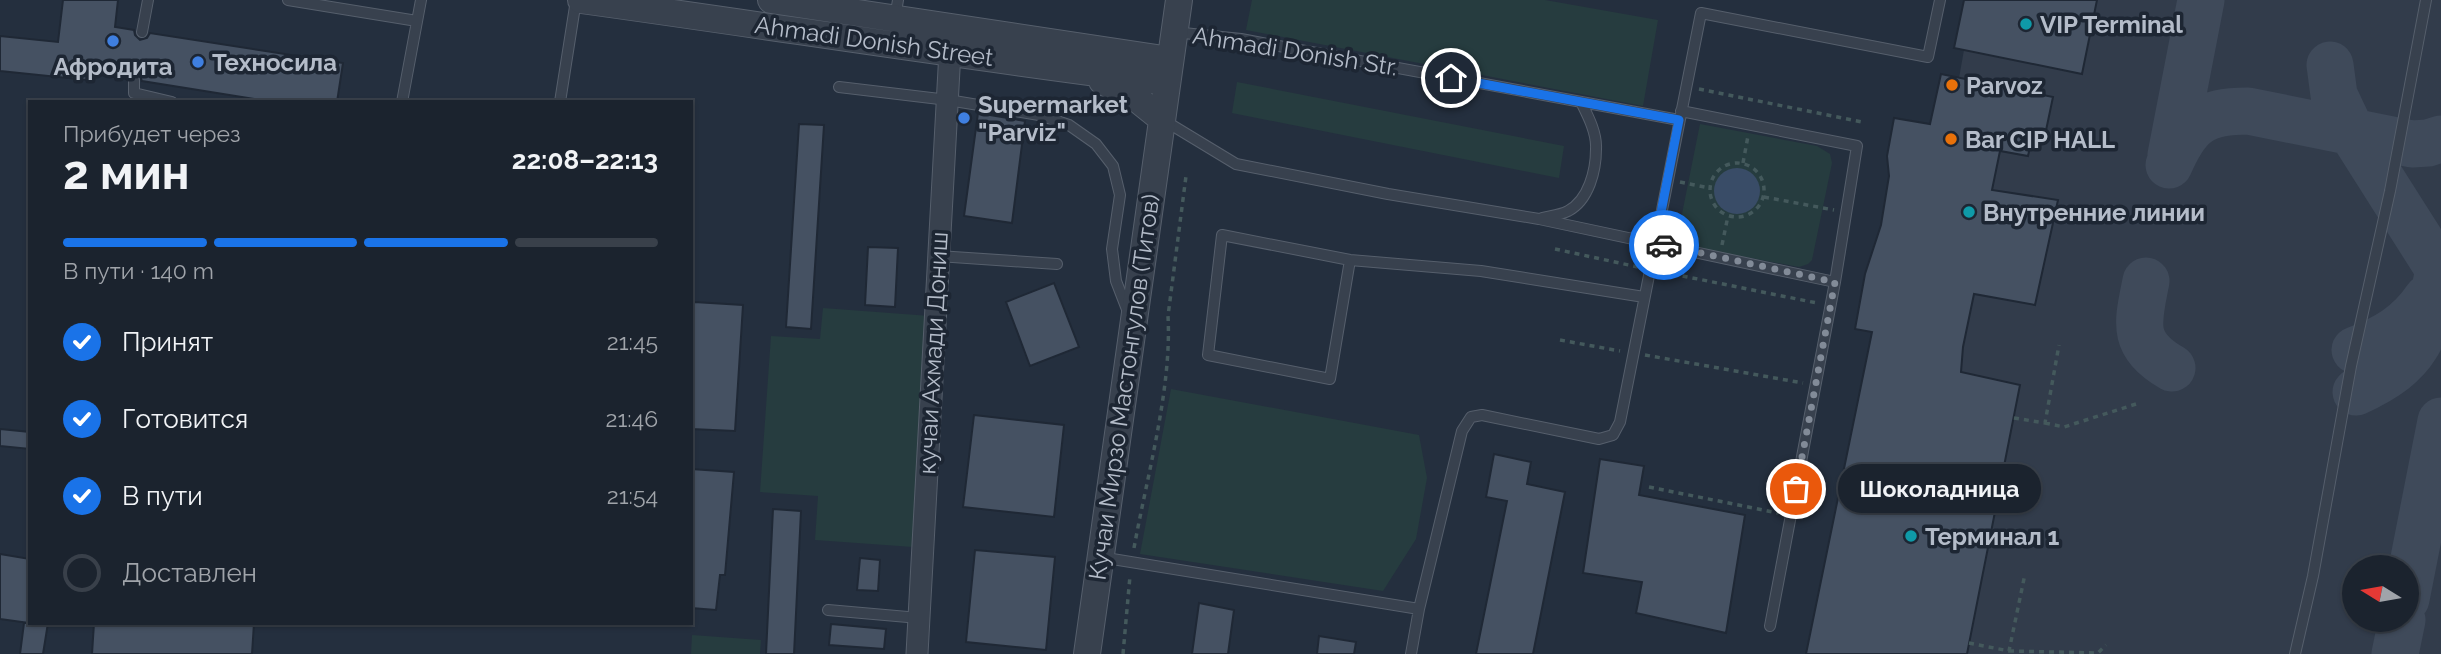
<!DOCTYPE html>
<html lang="ru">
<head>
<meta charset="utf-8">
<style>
  :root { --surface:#1b232e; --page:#282f3a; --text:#f1f3f6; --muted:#a0a4aa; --line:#39404a; --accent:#1a73e8 }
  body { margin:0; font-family:Raleway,sans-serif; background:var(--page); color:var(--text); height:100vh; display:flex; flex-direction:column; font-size:26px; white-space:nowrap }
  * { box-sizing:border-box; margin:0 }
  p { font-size:23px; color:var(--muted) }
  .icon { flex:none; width:38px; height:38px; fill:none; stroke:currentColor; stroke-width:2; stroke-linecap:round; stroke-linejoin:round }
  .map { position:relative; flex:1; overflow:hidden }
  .panel { position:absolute; left:28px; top:100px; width:665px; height:525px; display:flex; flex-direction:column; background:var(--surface); border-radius:0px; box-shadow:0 2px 5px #0004,0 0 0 2px var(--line) }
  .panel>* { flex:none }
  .needle { width:46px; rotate:281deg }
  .tools { position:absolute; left:2342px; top:555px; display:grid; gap:14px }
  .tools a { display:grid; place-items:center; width:77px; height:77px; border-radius:50%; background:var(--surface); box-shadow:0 2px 5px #0004,0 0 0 2px var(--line); font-size:35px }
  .pin { position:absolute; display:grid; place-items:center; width:60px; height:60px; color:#fff; margin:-30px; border:4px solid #fff; border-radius:50%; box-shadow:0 2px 7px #0007 }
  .courier { position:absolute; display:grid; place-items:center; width:70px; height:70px; margin:-35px; border:5px solid #1a73e8; border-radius:50%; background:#fff; color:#222; box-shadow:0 2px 9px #0007 }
  .bubble { position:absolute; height:49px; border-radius:24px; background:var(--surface); box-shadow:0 2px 5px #0004,0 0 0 2px var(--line); font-size:23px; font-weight:700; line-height:49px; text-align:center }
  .headline em { font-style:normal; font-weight:700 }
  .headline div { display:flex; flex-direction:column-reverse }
  .headline { display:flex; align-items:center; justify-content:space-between; height:119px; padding:0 35px }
  h1 { font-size:46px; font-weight:700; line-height:52px }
  .bar { display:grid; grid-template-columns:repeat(4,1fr); gap:10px 7px; align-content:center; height:84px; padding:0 35px }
  .bar i { height:9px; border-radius:5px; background:var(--line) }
  .bar .active { background:var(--accent) }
  .bar p { grid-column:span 4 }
  ol { padding:0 35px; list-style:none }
  li { display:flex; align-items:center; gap:21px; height:77px }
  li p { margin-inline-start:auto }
  li .icon { padding:7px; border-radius:50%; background:var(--accent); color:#fff; stroke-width:4 }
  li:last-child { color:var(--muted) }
  li i { width:38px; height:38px; border:4px solid var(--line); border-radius:50% }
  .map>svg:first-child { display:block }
  .airport { fill:#323c4b; fill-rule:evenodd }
  .green { fill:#263c3f }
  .water { fill:#394c67 }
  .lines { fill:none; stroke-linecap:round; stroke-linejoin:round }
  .taxiway { stroke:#3f4a5a; stroke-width:47 }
  .building { fill:#455162; stroke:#1f2835; stroke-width:2 }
  .service-casing { stroke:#565f6c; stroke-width:12 }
  .minor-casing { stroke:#565f6c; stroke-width:23 }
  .tertiary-casing { stroke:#565f6c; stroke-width:28 }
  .path { stroke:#44595c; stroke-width:3.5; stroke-dasharray:5 5; stroke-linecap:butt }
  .service { stroke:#38414e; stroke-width:10 }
  .minor { stroke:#38414e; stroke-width:21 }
  .tertiary { stroke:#38414e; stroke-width:26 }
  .done { stroke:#828b98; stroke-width:7; stroke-dasharray:0 12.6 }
  .route { stroke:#1a73e8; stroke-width:9 }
  .culture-dot { fill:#0f9aa8; stroke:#1d2633; stroke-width:2.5 }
  .shop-dot { fill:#3f7fe0; stroke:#1d2633; stroke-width:2.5 }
  .food-dot { fill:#e8710a; stroke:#1d2633; stroke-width:2.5 }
  .labels { text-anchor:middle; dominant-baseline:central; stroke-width:7; stroke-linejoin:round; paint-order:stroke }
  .poi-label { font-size:24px; font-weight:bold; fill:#b4bcc9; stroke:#1d2633; text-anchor:start }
  .street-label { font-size:24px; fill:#b4bcc9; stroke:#1d2633 }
</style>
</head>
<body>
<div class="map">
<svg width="2441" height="654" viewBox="0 0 2441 654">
  <rect width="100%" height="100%" fill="#242f3e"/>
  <path class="airport" d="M1964,0H2441V654H1806L1898,337L1855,329L1865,274L1881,225L1889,177L1887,156L1894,118L1930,124L1941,74L1959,78L1964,50L1954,48ZM2354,567H2406V620H2354Z"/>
  <path class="green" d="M1252,0H1545L1658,20L1643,106L1246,30Z
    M1237,82L1564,146L1559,178L1232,113Z
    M1700,124L1817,146L1830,154L1832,163L1812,260L1808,264L1799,267L1676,244Z
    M823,308L930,316L913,547L815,540L818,496L760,492L771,336L820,339Z
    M1171,389L1419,435L1427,478L1416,539L1383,591L1140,554Z
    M692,635L761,640L760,654H691Z"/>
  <path class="water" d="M1714 191a23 23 0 1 1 46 0a23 23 0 1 1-46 0Z"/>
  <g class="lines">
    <path class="taxiway" d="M2330,65L2334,95L2351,131L2441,273
      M2171,155L2201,0
      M2169,165C2187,124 2201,111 2248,111L2412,144L2428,143L2441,139
      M2146,281C2138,322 2130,344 2172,368
      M2355,350C2385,339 2409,325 2427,298
      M2356,392C2427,360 2426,329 2441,260
      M2406,599L2441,421
      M2395,654L2402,620"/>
  </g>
  <path class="building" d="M63,0H118L115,27L134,30L135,35L140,40L147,38L150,33L343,63L337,102H273L142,81L140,76L135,72L130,74L126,79L88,73L87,80L0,71V36L58,42Z
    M1964,0H2097L2082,74L1954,48Z
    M1941,74L2053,97L2044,140L2032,138L2028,156L2000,151L1992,190L2058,200L2035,305L1974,294L1963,347L1961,372L2020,385L1967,654H1806L1872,332L1855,329L1865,274L1881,225L1889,176L1887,156L1894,118L1930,124Z
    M978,113L1025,121L1012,223L964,216Z
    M799,124L824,125L811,329L786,327Z
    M868,247L898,248L895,307L865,305Z
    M1054,283L1079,347L1030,366L1006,302Z
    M694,302L743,305L735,431L691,429V350Z
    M974,415L1064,425L1054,517L963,507Z
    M0,429L30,432V449L0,446Z
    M1494,454L1531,462L1527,484L1565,492L1533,654H1476L1507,501L1486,497Z
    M1600,459L1644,466L1639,495L1745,515L1726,633L1636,613L1642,582L1583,573Z
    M691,469L734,472L725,575H720L716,610L691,608Z
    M773,509L801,511L794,654H766Z
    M975,550L1055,557L1046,650L966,642Z
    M0,554L30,559V623H48L43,654H20L24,623H29L0,619Z
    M860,558L880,560L878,591L857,590Z
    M1199,603L1234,610L1228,654H1192Z
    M94,623H254L252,654H92Z
    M831,624L886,629L884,649L829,645Z
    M1319,636L1356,642L1354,654H1317Z"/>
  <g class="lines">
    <defs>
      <path id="service" d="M288,0L417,21
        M895,18L898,0
        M142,32L148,0
        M1174,32L1241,39L1679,120
        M134,80V93L172,102
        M839,87L948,100L1039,115L1069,125L1096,144L1113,166L1120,195L1112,249L1116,281L1128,312
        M402,102L421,0
        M560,102L576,0
        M1681,111L1857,146L1835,282L1770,626
        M1165,121L1236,164L1388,194L1539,219L1835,282
        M1542,218C1550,216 1561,215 1568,211C1589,200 1596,170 1596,149C1597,133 1588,116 1581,102
        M938,256L1057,264
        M1350,260L1330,379L1208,355L1222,235L1350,260L1481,271L1644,297
        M1100,557L1419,609
        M828,610L919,618
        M1411,654L1419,609L1462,431L1471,417L1482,415L1599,439L1613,435L1620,422L1701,13L1928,57L1940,0
        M2295,654L2313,576L2351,366L2390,191L2426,0"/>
      <path id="minor" d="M917,654L950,51"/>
      <path id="tertiary" d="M581,0C777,27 972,58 1167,82
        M771,0L1170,60
        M1102,81L1137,99L1162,119
        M1087,654L1179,0"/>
    </defs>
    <use href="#service" class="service-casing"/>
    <use href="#minor" class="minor-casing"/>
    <use href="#tertiary" class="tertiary-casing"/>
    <path class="path" d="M1699,89L1862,122
      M1710 190a27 27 0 1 1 54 0a27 27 0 1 1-54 0Z
      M1743,163L1748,136
      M1680,182L1709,188
      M1764,197L1834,210
      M1722,245L1728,216
      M1555,249L1638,267
      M1663,272L1817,303
      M1560,340L1620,351
      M1645,355L1803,383
      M2014,418L2045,423L2059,345
      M2045,423L2064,427L2136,404
      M1649,487L1778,513
      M1134,548C1147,476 1172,388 1168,316L1186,176
      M1969,643L2009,651L2025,574
      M2009,651L2098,653L2106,645
      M1123,654L1130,576"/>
    <use href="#service" class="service"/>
    <use href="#minor" class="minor"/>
    <use href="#tertiary" class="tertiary"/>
  </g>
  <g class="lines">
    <path class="done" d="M1664,245L1835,282L1796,489"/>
    <path class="route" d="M1451,78L1679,120L1655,243L1664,245"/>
  </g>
  <g class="culture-dot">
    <circle cx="2026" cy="24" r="7"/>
    <circle cx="1969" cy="212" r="7"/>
    <circle cx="1911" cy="536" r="7"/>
  </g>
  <g class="shop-dot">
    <circle cx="113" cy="41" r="7"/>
    <circle cx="198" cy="62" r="7"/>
    <circle cx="964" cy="118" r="7"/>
  </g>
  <g class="food-dot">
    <circle cx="1952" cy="85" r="7"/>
    <circle cx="1951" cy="139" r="7"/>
  </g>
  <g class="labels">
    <g class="poi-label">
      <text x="2040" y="24">VIP Terminal</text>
      <text x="212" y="62">Техносила</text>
      <text x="113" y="66" text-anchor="middle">Афродита</text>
      <text x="1966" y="85">Parvoz</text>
      <text x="978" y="104">Supermarket<tspan x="978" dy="28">"Parviz"</tspan></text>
      <text x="1965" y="139">Bar CIP HALL</text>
      <text x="1983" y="212">Внутренние линии</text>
      <text x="1925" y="536">Терминал 1</text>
    </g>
    <g class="street-label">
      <text transform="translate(874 41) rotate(8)">Ahmadi Donish Street</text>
      <text transform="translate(1295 51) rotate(9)">Ahmadi Donish Str.</text>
      <text transform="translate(933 353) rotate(-87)">кучаи Ахмади Дониш</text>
      <text transform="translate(1124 387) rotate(-82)">Кучаи Мирзо Мастонгулов (Титов)</text>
    </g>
  </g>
</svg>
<div class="tools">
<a><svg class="needle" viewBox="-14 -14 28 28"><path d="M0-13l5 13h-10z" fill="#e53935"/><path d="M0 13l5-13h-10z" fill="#a0a4aa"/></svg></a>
</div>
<div class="pin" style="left:1796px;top:489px;background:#ea580c"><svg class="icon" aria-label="bag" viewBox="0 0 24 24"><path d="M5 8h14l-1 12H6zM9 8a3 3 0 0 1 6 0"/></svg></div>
<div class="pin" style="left:1451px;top:78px;background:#1f2937"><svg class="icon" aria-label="home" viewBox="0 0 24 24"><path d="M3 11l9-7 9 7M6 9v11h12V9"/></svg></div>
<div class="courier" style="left:1664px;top:245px"><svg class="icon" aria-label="car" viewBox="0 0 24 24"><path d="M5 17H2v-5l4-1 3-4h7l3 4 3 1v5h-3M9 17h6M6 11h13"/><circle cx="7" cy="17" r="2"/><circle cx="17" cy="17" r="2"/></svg></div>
<div class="bubble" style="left:1838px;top:464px;width:203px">Шоколадница</div>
<section class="panel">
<div class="headline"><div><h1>2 мин</h1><p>Прибудет через</p></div><em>22:08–22:13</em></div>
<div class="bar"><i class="active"></i><i class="active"></i><i class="active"></i><i></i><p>В пути · 140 m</p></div>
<ol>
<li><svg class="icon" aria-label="check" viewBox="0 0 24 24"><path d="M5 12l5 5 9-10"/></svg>Принят<p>21:45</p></li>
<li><svg class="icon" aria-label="check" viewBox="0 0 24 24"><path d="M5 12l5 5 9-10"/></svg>Готовится<p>21:46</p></li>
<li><svg class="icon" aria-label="check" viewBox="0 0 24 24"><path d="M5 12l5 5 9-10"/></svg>В пути<p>21:54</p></li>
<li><i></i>Доставлен</li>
</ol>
</section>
</div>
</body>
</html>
